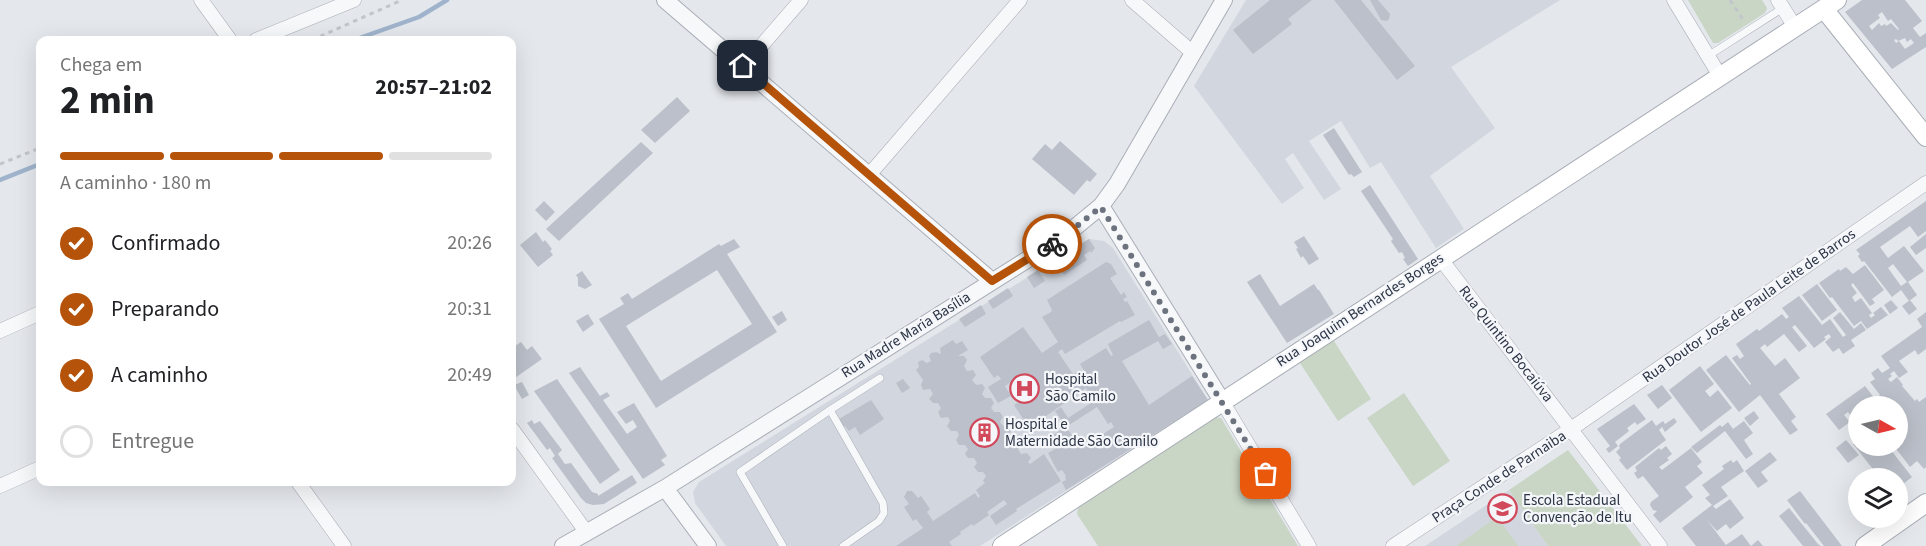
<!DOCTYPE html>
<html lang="pt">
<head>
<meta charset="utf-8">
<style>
  :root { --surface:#fff; --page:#f6f6f6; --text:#202124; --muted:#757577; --line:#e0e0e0; --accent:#b45309 }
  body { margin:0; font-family:"Source Sans 3",sans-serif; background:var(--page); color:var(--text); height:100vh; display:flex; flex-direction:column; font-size:22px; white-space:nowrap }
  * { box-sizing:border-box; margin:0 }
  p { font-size:20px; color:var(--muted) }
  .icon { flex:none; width:33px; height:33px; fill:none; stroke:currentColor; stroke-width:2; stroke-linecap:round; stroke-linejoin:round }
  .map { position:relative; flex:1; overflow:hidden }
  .sheet { position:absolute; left:36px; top:36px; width:480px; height:450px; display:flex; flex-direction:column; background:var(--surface); border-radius:12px; box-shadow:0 6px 24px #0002 }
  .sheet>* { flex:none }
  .needle { width:39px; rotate:98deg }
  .buttons { position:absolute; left:1848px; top:396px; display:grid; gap:12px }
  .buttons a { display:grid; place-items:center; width:60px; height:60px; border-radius:50%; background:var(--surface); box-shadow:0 6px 24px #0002; font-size:30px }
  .pin { position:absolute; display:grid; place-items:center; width:51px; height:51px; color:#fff; margin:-26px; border-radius:12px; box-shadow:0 3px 9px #0006 }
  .courier { position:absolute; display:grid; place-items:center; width:60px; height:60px; margin:-30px; border:4px solid #b45309; border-radius:50%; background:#fff; color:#222; box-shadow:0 2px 8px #0007 }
  .summary em { font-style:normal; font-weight:700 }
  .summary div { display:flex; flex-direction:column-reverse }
  .summary { display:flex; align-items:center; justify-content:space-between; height:102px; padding:0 24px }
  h1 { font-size:39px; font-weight:700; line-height:45px }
  .bar { display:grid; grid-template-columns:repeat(4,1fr); gap:9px 6px; align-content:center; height:72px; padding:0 24px }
  .bar i { height:8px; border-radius:4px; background:var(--line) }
  .bar .selected { background:var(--accent) }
  .bar p { grid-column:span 4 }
  ol { padding:0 24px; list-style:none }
  li { display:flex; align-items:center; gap:18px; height:66px }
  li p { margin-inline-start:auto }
  li .icon { padding:6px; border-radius:50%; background:var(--accent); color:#fff; stroke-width:4 }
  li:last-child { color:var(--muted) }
  li i { width:33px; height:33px; border:3px solid var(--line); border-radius:50% }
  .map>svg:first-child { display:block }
  .built { fill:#d2d6de }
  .green { fill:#c9d6c5 }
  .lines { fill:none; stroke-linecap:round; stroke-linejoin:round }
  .stream { stroke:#9fb4cc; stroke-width:4.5 }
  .building { fill:#bbc0ca; fill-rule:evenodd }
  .service-casing { stroke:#a9aeb7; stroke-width:8 }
  .minor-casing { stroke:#a9aeb7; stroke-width:15 }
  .tertiary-casing { stroke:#a9aeb7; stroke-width:18 }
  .secondary-casing { stroke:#a9aeb7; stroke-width:20 }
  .path { stroke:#c2c5cb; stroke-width:3; stroke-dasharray:4.5 4.5; stroke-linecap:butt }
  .service { stroke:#f7f8fa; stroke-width:7 }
  .minor { stroke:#f7f8fa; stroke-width:14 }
  .tertiary { stroke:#f7f8fa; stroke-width:16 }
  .secondary { stroke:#fff; stroke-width:18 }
  .done { stroke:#6c737f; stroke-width:6; stroke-dasharray:0 10.8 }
  .route { stroke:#b45309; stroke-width:8 }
  .labels { text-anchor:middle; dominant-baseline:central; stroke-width:4.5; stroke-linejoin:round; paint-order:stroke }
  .street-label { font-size:15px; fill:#2b3445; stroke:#f4f6f9 }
  .poi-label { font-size:15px; fill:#2b3445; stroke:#f4f6f9; text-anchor:start }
</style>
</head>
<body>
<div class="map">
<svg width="1926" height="546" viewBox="0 0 1926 546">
  <rect width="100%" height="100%" fill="#e4e7ec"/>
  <path class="built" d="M1246,0H1560L1451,67L1495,128L1430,176L1464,229L1436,248L1381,162L1370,168L1341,121L1309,141L1341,189L1324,200L1293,153L1285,159L1304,188L1282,204L1194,86Z
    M1089,239L1104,241L1113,248L1208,400L980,546H726L695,503L693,492L699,482Z
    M1509,490L1548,546H1425Z"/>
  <path class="green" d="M1688,0H1762L1767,8L1765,13L1718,43H1713Z
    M1332,338L1371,399L1338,421L1298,360Z
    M1404,393L1450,461L1413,486L1367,418Z
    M1213,417L1221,418L1298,546H1098L1077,514L1079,504Z
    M1568,450L1642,546H1548L1509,490Z
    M1497,517L1518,546H1456Z"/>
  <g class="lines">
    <path class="stream" d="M354,40L419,17L447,0
      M0,180L40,164"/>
  </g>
  <path class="building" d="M1270,0H1312L1288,19L1292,24L1253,54L1233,30Z
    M1334,0H1361L1415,66L1397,80Z
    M1370,0H1378L1390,14L1389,19L1387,21L1381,20Z
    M1862,0H1905L1922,21L1913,28L1920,37L1926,33V47L1892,69L1845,12ZM1882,12L1888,21L1891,19L1899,29L1898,30L1891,23L1886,26L1885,24L1881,26L1879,23L1872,30L1869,26L1880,18L1878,15ZM1905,38L1907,42L1911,39L1914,43L1905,49L1899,41L1896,43L1894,40L1896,39L1898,41Z
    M677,97L690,111L655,143L641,130Z
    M1334,128L1362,172L1354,177L1351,174L1349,175L1323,135Z
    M1060,141L1097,174L1090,182L1087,180L1074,195L1032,159L1045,144L1052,150Z
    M641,142L653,153L559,241L546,229Z
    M1370,185L1418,259L1408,266L1403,259L1405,258L1402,252L1399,253L1391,241L1393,239L1361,191Z
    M544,201L555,212L546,221L535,210Z
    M1926,201V231L1918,237L1910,226L1880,247L1888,258L1904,246L1924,271L1908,282L1917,295L1909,301L1901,290L1892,297L1864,261L1862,262L1858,256L1860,254L1856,250ZM1893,264L1907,282L1901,286L1888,268Z
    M536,232L543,242L545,240L552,249L550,251L553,255L538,267L520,245Z
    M1926,234V248L1916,255L1910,247Z
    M1304,236L1319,259L1309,265L1303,256L1301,258L1296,249L1298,248L1294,242Z
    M734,239L740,247L727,254L777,332L656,408L599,319L624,304L620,298L628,293L632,299L719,244L721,246ZM717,270L752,324L661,381L626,326Z
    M1089,239L1095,248L1091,253L1090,251L1084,255L1087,260L1064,275L1055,260Z
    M1106,262L1111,264L1117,274L1110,278L1121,295L1124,292L1127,297L1123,299L1125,302L1127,301L1135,315L1121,322L1120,321L1065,354L1062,349L1058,352L1073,374L1077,372L1083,381L1088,377L1080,364L1106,348L1111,356L1113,355L1108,344L1149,320L1159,337L1165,334L1172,344L1163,349L1158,341L1122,361L1149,405L1192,376L1208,400L1066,490L1062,482L1066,480L1065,477L1066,476L1062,470L1058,472L1048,453L1060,446L1053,435L1066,427L1081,448L1114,427L1111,422L1108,424L1097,407L1066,427L1055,411L1061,407L1068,418L1094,401L1086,388L1029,428L1014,405L1036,390L1026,373L1005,386L1011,396L998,403L988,387L1001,379L998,375L994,378L980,357L1023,327L1042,353L1058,342L1042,317L1051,312L1052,310L1047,300Z
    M1865,265L1884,290L1872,299L1875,303L1870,306L1853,283L1851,285L1857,293L1852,297L1855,302L1861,298L1872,313L1869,315L1871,318L1875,315L1873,313L1881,307L1888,315L1867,329L1861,321L1854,326L1832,297L1830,298L1819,283L1839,269L1840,271L1846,267L1853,274Z
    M1038,270L1045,281L1034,288L1027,277Z
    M582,271L592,285L585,289L578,286V278L576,275Z
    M1260,274L1280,306L1314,284L1318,290H1319L1334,314L1287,343L1247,282Z
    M1817,284L1837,310L1822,321L1802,295Z
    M1008,288L1013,296L993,309L988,301Z
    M1799,296L1822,325L1830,319L1843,337L1846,335L1833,318L1840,312L1854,329L1861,323L1866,330L1851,340L1855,346L1843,354L1839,348L1833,352L1825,342L1831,337L1829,334L1824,337L1826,339L1814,348L1795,325L1792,327L1807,346L1799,352L1784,334L1767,347L1765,344L1760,348L1775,366L1785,358L1800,378L1779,394L1796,417L1791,421L1798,430L1790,435L1760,395L1739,412L1706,370L1726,355L1750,385L1751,384L1732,358L1737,355L1740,359L1744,356L1736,344L1757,329L1759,331L1782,314L1786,319L1789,317L1782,308Z
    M1891,300L1898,308L1890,314L1884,305Z
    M1910,300L1917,309L1909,315L1902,306Z
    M981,305L986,314L965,327L959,319Z
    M782,311L787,320L778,326L772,317Z
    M1926,312V349L1918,355L1915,350L1899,361L1908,372L1899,378L1894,371L1890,374L1892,376L1888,379L1891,382L1897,377L1903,385L1902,386L1915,401L1917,399L1919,402L1926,397V467L1924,469L1917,461L1910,467L1894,446L1890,449L1912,477L1898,488V478H1880L1853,444L1858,440V446H1898V406H1858V425L1848,412L1844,415L1850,422L1839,430L1826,414L1865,386L1875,399L1880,395L1870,382L1875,379L1871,373L1878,368L1882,373L1890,368L1881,356L1922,327L1917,319Z
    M588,314L594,324L583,332L576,321Z
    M953,340L956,344L962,341L968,350L958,356H964L967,360L964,366L967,371L973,370L976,375L972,380L976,385L982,384L985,388L982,394L985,398H991L994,403L991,408L994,412H1000L1003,417L1000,422L1003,426L1009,425L1012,430L1008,435L1012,440L1018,439L1021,445L1018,449L1021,454L1027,453L1031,458L1028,462L1030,464L1044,454L1061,481L1016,509L1017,511L996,525L990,516L1007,504L1004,500L987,512L989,515L973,526L972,524L960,532L961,534L949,542L952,546H896L923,528L916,519L913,521L904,507L909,504L904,497L907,491H912L918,498L921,496L930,509L927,512L933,521L975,493L978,498L980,496L976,490L985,483L983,481L986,476L983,472H978L974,467L977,463L974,458H968L965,454L968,449L965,445H959L956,440L959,435L957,431H951L947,426L950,421L948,417L941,418L938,412L941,408L938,403H933L929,399L933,394L930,389L923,390L921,385L923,380L916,370L919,367L918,362L922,360L927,363L931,361L929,356L931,353L936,352L941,354L940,348Z
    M521,342L527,350L532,346L542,359L512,380V348Z
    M1700,366L1714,384L1705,391L1710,397L1718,390L1732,408L1701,432L1669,390Z
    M580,367L600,396L607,392L610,396L603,400L627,434L637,427L633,420L626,424L617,412L634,403L667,456L661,460L665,465L643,479L569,373Z
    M557,379L620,470L600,484L534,391Z
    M903,379L910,388L902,393L896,383Z
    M522,382L529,395L522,399L514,385Z
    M1662,385L1672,398L1658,409L1647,395Z
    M871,400L884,419L860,435L855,427L849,431L845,426L843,427L839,419Z
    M1634,404L1646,419L1637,425L1635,422L1627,428L1629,431L1615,442L1618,446L1609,453L1606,449L1610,446L1597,429Z
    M1754,411L1759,418L1750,426L1744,418Z
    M1674,418L1677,422L1665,432L1662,427L1659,430L1666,440L1627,470L1619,460L1621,458L1616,452L1620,448L1619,446L1620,444L1652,420L1656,426L1663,421L1665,424Z
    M532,420L534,424L540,421L562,450L558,454L565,464L571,463L592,492L598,494V496L632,475L637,483L604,504L593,505L586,503L581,498L552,458L555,456L550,448L547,450L527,423Z
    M1744,421L1753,433L1744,440L1753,454L1746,459L1725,431L1697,453L1691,447L1720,425L1722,427L1728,422L1733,429Z
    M1846,440L1859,455L1848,463L1836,448Z
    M1666,446L1672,454L1667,458L1669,460L1659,467L1662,470L1691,448L1702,462L1697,466L1703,473L1685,487L1693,497L1660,523L1653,515L1657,511L1653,510L1650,505L1651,502L1659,496L1643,476L1638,479L1634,473L1637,471L1635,467L1659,448L1661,450Z
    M1770,452L1777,460L1761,472L1768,481L1758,488L1745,471Z
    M1731,460L1733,463L1737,460L1744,471L1721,487L1728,496L1713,506L1716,509L1730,499L1744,518L1730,529L1726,524L1717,531L1707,520L1726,545L1742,534L1751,546L1758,540L1763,546H1696L1682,528L1712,505L1705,498L1710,495L1702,485L1724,469L1722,466Z
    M1800,491L1842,546H1824L1806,523L1805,524L1787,500Z
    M1789,508L1818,544L1821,546H1803L1779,516Z"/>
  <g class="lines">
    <defs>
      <path id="service" d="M1708,56L1783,8
        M830,410L883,503L884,513L879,521L843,546
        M783,546L740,472L830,410L880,378"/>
      <path id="minor" d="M201,0L230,40
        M1132,0L1193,53
        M1674,0L1720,76
        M1778,0L1795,27
        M256,40L354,0
        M743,67L801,0
        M869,175L1020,0
        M1440,258L1660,546
        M0,331L40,313
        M1222,401L1309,546
        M512,429L587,533
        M298,482L344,546
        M0,486L40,468
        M1393,546L1571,429L1926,183"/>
      <path id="tertiary" d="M665,0L992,281
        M1101,206L1222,401
        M665,488L708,546
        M563,546L665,488L1044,249L1073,229L1101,206L1117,184L1224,0"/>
      <path id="secondary" d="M1824,9L1926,137
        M1002,546L1837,0
        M1865,546L1926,503"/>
    </defs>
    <use href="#service" class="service-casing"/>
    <use href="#minor" class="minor-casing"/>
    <use href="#tertiary" class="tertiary-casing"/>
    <use href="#secondary" class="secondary-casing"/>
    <path class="path" d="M1730,0L1744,21
      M312,40L402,0
      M0,164L40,148"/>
    <use href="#service" class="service"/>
    <use href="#minor" class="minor"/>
    <use href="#tertiary" class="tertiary"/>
    <use href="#secondary" class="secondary"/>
  </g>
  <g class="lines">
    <path class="done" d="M1052,244L1073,229L1101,207L1266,474"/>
    <path class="route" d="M743,66L992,281L1052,244"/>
  </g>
  <defs>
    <symbol id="hospital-ring" viewBox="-11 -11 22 22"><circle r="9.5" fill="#f4f6f9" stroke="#d1495b" stroke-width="1.5"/><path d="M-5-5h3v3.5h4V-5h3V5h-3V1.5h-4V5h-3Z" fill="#d1495b"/></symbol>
    <symbol id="building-ring" viewBox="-11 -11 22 22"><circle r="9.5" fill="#f4f6f9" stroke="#d1495b" stroke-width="1.5"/><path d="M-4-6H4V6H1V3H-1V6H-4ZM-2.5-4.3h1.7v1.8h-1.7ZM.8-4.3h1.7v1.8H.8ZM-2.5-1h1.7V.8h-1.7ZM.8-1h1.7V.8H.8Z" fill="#d1495b"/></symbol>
    <symbol id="school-ring" viewBox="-11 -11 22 22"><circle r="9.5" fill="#f4f6f9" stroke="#d1495b" stroke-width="1.5"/><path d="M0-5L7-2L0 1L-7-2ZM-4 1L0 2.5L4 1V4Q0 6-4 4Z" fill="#d1495b"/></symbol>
  </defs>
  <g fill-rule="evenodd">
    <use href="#hospital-ring" x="1008" y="372" width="33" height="33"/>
    <use href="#building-ring" x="968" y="416" width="33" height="33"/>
    <use href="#school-ring" x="1486" y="492" width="33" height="33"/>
  </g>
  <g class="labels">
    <g class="street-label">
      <text transform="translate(1749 306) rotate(-35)">Rua Doutor José de Paula Leite de Barros</text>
      <text transform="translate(1360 310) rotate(-33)">Rua Joaquim Bernardes Borges</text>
      <text transform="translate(906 335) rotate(-32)">Rua Madre Maria Basília</text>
      <text transform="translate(1506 344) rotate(52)">Rua Quintino Bocaiúva</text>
      <text transform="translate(1499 477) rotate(-33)">Praça Conde de Parnaiba</text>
    </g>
    <g class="poi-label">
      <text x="1045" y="379">Hospital<tspan x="1045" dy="17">São Camilo</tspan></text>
      <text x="1005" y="424">Hospital e<tspan x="1005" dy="17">Maternidade São Camilo</tspan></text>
      <text x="1523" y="500">Escola Estadual<tspan x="1523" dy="17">Convenção de Itu</tspan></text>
    </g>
  </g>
</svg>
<div class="buttons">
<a><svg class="needle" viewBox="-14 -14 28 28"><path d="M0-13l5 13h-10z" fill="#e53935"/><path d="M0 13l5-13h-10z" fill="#757577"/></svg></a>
<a><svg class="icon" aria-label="layers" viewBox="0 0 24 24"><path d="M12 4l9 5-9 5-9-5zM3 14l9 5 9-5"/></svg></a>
</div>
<div class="pin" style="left:1266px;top:474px;background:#ea580c"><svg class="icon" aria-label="bag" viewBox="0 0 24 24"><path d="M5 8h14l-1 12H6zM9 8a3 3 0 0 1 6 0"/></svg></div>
<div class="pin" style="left:743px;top:66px;background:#1f2937"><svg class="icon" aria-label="home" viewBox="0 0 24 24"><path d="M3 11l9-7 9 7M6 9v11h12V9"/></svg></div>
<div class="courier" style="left:1052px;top:244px"><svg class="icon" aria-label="bike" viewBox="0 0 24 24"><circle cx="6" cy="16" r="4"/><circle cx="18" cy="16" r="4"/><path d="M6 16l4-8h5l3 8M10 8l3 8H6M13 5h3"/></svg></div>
<section class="sheet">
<div class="summary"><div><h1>2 min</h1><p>Chega em</p></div><em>20:57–21:02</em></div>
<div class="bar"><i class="selected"></i><i class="selected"></i><i class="selected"></i><i></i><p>A caminho · 180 m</p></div>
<ol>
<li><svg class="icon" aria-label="check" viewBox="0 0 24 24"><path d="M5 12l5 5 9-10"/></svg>Confirmado<p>20:26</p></li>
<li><svg class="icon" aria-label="check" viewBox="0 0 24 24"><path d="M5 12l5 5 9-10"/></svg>Preparando<p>20:31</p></li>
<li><svg class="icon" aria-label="check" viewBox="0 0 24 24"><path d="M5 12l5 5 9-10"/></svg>A caminho<p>20:49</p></li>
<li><i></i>Entregue</li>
</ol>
</section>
</div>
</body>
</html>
